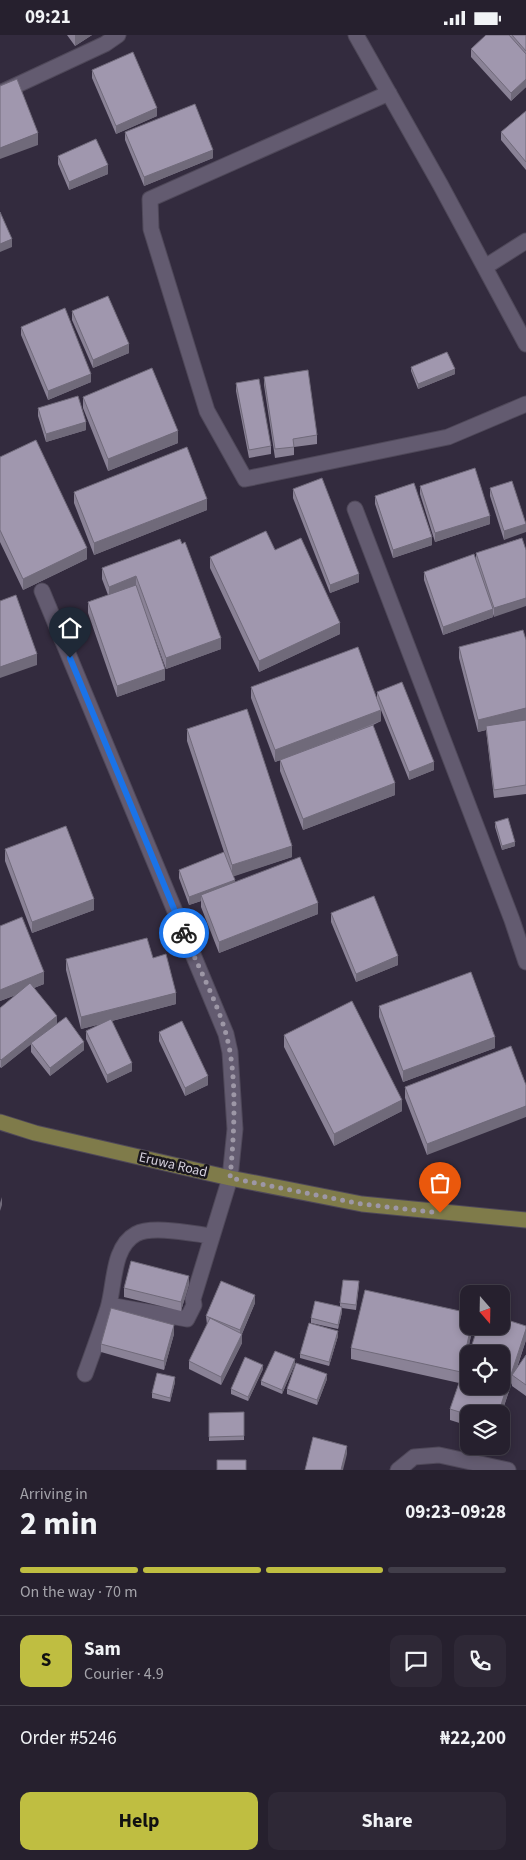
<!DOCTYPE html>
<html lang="en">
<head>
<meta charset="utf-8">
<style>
  :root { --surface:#26202e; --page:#2e2836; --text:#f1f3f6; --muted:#a4a3aa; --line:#423e4a; --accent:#bfbe41 }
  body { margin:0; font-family:"Source Sans 3",sans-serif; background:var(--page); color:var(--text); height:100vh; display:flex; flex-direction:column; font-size:19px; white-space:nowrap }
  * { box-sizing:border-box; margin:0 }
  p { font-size:16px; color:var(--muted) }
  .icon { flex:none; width:28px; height:28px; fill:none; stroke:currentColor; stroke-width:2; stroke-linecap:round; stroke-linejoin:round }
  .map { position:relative; height:1435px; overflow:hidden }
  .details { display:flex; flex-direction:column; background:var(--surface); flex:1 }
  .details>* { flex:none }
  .needle { width:32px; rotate:160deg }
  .buttons { position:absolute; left:460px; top:1250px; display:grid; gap:10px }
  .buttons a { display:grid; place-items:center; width:50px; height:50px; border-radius:10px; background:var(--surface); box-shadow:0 2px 8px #0003,0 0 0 1px var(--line); font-size:25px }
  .pin { position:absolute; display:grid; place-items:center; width:42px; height:42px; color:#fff; margin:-51px -21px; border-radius:50% 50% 50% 0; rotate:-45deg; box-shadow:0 0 5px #0007 }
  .pin .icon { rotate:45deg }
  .courier { position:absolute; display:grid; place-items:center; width:50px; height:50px; margin:-25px; border:4px solid #1a73e8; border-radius:50%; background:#fff; color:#222; box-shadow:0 1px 6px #0007 }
  .headline em { font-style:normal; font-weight:700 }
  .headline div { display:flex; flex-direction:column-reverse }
  .headline { display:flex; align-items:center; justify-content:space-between; height:85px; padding:0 20px }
  h1 { font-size:32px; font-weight:700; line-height:38px }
  .bar { display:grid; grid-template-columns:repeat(4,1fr); gap:8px 5px; align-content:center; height:60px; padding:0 20px }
  .bar i { height:6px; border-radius:4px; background:var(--line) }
  .bar .on { background:var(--accent) }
  .bar p { grid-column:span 4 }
  .line { display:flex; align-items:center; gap:12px; padding:0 20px; border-top:1px solid var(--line) }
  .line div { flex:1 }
  .round { display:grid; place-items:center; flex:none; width:52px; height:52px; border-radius:10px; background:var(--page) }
  .cta { display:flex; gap:10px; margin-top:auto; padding:10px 20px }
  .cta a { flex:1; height:58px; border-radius:10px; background:var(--accent); color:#111; font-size:20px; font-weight:700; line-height:58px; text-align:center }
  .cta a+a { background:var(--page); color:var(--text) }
  .status { display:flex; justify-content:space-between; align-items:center; height:35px; padding:0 25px; background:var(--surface); direction:ltr }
  .status svg { height:14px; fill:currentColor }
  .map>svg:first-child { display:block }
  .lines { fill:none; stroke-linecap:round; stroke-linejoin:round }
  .minor-casing { stroke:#4f4859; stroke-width:17 }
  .major-casing { stroke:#4f4859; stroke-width:17 }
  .minor { stroke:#635b70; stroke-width:15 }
  .major { stroke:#7f7b4a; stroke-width:15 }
  .wall { fill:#8a8296 }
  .shaded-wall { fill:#706a7a }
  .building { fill:#a097ae; stroke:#706a7a }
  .done { stroke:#9d97a6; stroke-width:5; stroke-dasharray:0 9 }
  .route { stroke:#1a73e8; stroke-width:6 }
  .labels { text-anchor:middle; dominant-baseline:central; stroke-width:5; stroke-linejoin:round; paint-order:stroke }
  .street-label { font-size:14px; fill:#d6d1de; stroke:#19161e }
</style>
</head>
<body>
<div class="status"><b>09:21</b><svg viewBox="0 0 49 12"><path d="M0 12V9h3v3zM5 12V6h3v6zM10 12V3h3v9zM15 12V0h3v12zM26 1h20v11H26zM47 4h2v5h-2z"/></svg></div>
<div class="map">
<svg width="526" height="1435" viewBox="0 0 526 1435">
  <rect width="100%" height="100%" fill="#332b3e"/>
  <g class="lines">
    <defs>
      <path id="minor" d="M356,0L440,149L526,309
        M0,58L105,9L118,0
        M389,58L150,164L151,194L207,376L245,444L448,402L526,369
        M485,232L526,206
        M355,474L512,885L526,927
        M42,556L226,999L230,1017L235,1094L230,1143L193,1264L194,1270L187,1284L109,1270
        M85,1339C93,1317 101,1295 108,1273C115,1250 112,1212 136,1199C152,1190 194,1199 212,1201
        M398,1435L414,1422L439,1420L508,1435"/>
      <path id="major" d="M0,1087L35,1098L230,1143L362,1169L526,1185"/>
    </defs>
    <use href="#minor" class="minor-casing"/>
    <use href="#major" class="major-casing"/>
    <use href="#minor" class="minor"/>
    <use href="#major" class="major"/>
  </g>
  <path class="wall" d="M67,0H92L75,11Z
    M486,0H526V52L511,66L471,22V14Z
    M92,35L157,81L116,99L92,43Z
    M526,76V135L501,105V97Z
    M125,97L213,123L144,151L125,105Z
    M58,121L108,139L69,155L58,129Z
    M72,276L129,318L93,333L72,285Z
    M21,292L91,347L48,365L21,300Z
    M411,332L455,339L418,354L411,336Z
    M264,342L317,400V409L294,412V420L275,423L264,350Z
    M236,348L271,411V419L249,423L236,356Z
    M83,362L178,408L108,436L83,373Z
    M38,373L86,395L46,407L38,381Z
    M0,422L87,524L23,555L0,507Z
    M420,451L490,489L435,507L420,459Z
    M490,453L526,488L504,505L490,461Z
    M293,454L359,547L330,558L293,463Z
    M74,457L207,475L94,520L74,468Z
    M375,461L432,510L393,523L375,469Z
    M522,503L494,582L493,579V582L443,600L424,545V537L476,524V518Z
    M180,504L221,614L166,634L148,585L165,645L117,662L88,578V567L108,560L102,544V533Z
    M275,515L340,599L259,637L210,533V522Z
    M459,612L519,686L526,685V759L494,763L486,695L478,697L459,623Z
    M251,652L377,665V657L434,735L409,745L381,675V686L373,690L395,760L303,795L280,736V725L334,705L275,727L251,663Z
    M187,694L292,822L233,841L235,847L318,879L219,918L201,872V866L189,870L179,843V835L224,817L187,706Z
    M495,787L515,811L502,815L495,792Z
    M5,814L94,875L32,898L5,826Z
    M331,878L398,930L356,947L331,887Z
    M0,891L44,949L34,953L57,989L84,1015L50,1041L31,1017V1009L1,1033L0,1032V973L16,960L0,966Z
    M66,924L176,969L112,986L132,1036L107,1048L86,1004V996L101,989L81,994L66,935Z
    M379,971L495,1013L403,1047L379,982Z
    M159,997L208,1050L185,1061L159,1006Z
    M284,1000L402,1076L334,1111L284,1012Z
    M511,1011L427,1120L405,1063V1052Z
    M189,1249L181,1276L124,1262V1253Z
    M359,1250L356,1275L342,1273V1277L338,1294L311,1288V1283L340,1272V1268Z
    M255,1268L242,1299V1308L221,1350L189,1334V1326L207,1290L206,1281Z
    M469,1291H473L464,1334L526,1305L517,1333L526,1320V1361L512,1351V1347L501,1380V1379H469V1391L450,1385V1374L459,1348L351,1324V1313Z
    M174,1299L164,1335L101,1317V1309Z
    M338,1301L329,1331L300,1323V1319Z
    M295,1329L282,1359L261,1350V1346Z
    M263,1334L248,1366L231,1359V1354Z
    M327,1344L317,1370L287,1359V1354Z
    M175,1347L170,1367L152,1363V1358Z
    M244,1377V1405L209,1406V1378Z"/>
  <path class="shaded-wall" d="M75,0H92L75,11Z
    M526,44V52L511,66V58Z
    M157,73V81L116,99V91Z
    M38,98V110L0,124V113Z
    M213,115V123L144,151V142Z
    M108,130V139L69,155V147Z
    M12,204V212L0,217V209Z
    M129,309V318L93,333V325Z
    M455,334V339L418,354V349Z
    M91,339V347L48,365V356Z
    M86,387V395L46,407V399Z
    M178,396V408L108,436V424Z
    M207,464V475L94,520V508Z
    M490,481V489L435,507V498Z
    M526,489V497L504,505V496Z
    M432,502V510L393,523V515Z
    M87,513V524L23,555V544Z
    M359,539V547L330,558V550Z
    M136,541V553L109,563V552Z
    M526,563V571L494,582V573Z
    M493,574V582L443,600V592Z
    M340,588V599L259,637V626Z
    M221,603V614L166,634V623Z
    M37,619V630L0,643V632Z
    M165,634V645L117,662V651Z
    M526,673V685L486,695V691V695L478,697V685Z
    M381,675V686L275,727V715Z
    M434,727V735L409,745V737Z
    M395,748V760L303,795V784Z
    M515,807V811L502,815V811Z
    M292,811V822L232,842V830Z
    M235,845V853L201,860V866L189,870V862Z
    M94,864V875L32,898V887Z
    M318,868V879L219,918V907Z
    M398,921V930L356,947V939Z
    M44,937V949L0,966V955Z
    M176,958V969L81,994V982Z
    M57,981V989L1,1033V1025Z
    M495,1002V1013L403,1047V1036Z
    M84,1007V1015L50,1041V1033Z
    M132,1028V1036L107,1048V1040Z
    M208,1041V1050L185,1061V1053Z
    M402,1065V1076L334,1111V1099Z
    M526,1071V1082L427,1120V1109Z
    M2,1162V1170L0,1176V1168Z
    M189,1241V1249L181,1276V1267Z
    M255,1260V1268L240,1303V1295Z
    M342,1272V1277L338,1294V1290Z
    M174,1290V1299L164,1335V1326Z
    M471,1291H473L461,1348V1337Z
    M526,1294V1305L514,1341L512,1340V1347L501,1380V1379H498Z
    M338,1296V1301L329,1331V1327Z
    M242,1299V1308L221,1350V1342Z
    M295,1324V1329L282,1359V1355Z
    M263,1330V1334L248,1366V1362Z
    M327,1339V1344L317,1370V1365Z
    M175,1342V1347L170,1367V1363Z
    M347,1411V1419L343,1435H341Z"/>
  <path class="building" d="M486,0H509L526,19V44L511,58L471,14Z
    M512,0H526V16Z
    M133,17L157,73L116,91L92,35Z
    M17,44L38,98L0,113V51Z
    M195,69L213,115L144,142L125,97Z
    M526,76V127L501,97Z
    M96,104L108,130L69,147L58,121Z
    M0,177L12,204L0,209Z
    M108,261L129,309L93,325L72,276Z
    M65,273L91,339L48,356L21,292Z
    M447,317L455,334L418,349L411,332Z
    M152,333L178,396L108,424L83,362Z
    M308,335L317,400L293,404L294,412L275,414L264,342Z
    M259,344L271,411L249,415L236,348Z
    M78,361L86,387L46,399L38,373Z
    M36,405L87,513L23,544L0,495V422Z
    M187,412L207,464L94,508L74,457Z
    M475,433L490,481L435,498L420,451Z
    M322,443L359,539L330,550L293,454Z
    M512,446L526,489L504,496L490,453Z
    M414,448L432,502L393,515L375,461Z
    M266,496L275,515L301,503L340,588L259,626L210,522Z
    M522,503L526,515V563L494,573L476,518Z
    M180,504L182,509L185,507L221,603L166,623L136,541L109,552L102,533Z
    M474,519L493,574L443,592L424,537Z
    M136,550L165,634L117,651L88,567Z
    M16,560L37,619L0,632V566Z
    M523,595L526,605V673L478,685L459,612Z
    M358,612L381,675L275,715L251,652Z
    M402,647L434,727L409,737L377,657Z
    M247,674L292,811L232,830L187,694Z
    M526,685V750L494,755L486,691Z
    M373,690L395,748L303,784L280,725Z
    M508,783L515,807L502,811L495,787Z
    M66,791L94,864L32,887L5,814Z
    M224,817L235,845L189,862L179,835Z
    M300,822L318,868L219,907L201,860Z
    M374,861L398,921L356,939L331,878Z
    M22,882L44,937L0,955V891Z
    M147,903L153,923L166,919L176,958L81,982L66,924Z
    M471,937L495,1002L403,1036L379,971Z
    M30,948L57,981L1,1025L0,1024V973Z
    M352,966L402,1065L334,1099L284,1000Z
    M66,982L84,1007L50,1033L31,1008Z
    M111,984L132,1028L107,1040L86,996Z
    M182,986L208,1041L185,1053L159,997Z
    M511,1011L526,1050V1071L427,1109L405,1052Z
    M131,1226L189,1241L181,1267L124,1253Z
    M343,1245L359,1246L356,1270L340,1268Z
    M221,1246L255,1260L240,1295L206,1281Z
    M365,1255L469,1278V1291H471L461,1337L351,1313Z
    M315,1266L342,1272L338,1290L311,1283Z
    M111,1273L174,1290L164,1326L101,1309Z
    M210,1283L242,1299L221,1342L189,1326Z
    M501,1283L526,1291V1294L498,1379H469V1380L450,1374L469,1319V1351H501V1319H469L478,1291H501Z
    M309,1288L338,1296L329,1327L300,1319Z
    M275,1316L295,1324L282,1355L261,1346Z
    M526,1320V1350L512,1340Z
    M245,1322L263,1330L248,1362L231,1354Z
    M296,1328L327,1339L317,1365L287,1354Z
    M157,1338L175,1342L170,1363L152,1358Z
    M244,1377V1401L209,1402V1378Z
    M313,1402L347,1411L341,1435H305Z
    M217,1425H246V1435H217Z"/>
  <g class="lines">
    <path class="done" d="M184,898C197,930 217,966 226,999C238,1041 234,1101 230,1143L362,1169L440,1178"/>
    <path class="route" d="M70,623L184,898"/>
  </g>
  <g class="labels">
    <g class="street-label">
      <text transform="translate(173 1130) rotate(13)">Eruwa Road</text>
    </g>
  </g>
</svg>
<div class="buttons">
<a><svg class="needle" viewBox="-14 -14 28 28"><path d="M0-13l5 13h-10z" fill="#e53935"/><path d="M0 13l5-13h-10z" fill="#a4a3aa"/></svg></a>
<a><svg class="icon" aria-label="locate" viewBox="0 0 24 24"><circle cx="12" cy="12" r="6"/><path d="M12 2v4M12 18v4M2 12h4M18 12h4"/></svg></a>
<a><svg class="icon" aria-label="layers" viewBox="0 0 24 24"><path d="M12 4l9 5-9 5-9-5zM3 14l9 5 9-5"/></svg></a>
</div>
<div class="pin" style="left:440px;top:1178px;background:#ea580c"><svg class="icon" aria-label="bag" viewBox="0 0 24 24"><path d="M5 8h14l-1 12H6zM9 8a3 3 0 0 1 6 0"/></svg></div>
<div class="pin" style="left:70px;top:623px;background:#1f2937"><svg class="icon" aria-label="home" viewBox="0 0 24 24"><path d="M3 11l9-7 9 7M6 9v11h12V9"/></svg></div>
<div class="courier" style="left:184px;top:898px"><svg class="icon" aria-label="bike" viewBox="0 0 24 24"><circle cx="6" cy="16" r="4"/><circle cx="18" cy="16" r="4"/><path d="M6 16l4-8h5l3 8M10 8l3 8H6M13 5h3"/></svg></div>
</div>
<section class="details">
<div class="headline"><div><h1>2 min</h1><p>Arriving in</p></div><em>09:23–09:28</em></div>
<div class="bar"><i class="on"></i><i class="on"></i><i class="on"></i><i></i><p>On the way · 70 m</p></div>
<div class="line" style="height:90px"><b class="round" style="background:var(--accent);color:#111">S</b><div><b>Sam</b><p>Courier · 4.9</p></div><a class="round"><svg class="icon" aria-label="chat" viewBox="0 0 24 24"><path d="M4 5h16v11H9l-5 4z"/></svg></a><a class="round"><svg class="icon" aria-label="phone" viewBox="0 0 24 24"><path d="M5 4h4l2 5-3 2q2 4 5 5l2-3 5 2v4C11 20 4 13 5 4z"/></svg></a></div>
<div class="line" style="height:65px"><div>Order #5246</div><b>₦22,200</b></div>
<div class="cta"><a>Help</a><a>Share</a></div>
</section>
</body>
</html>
